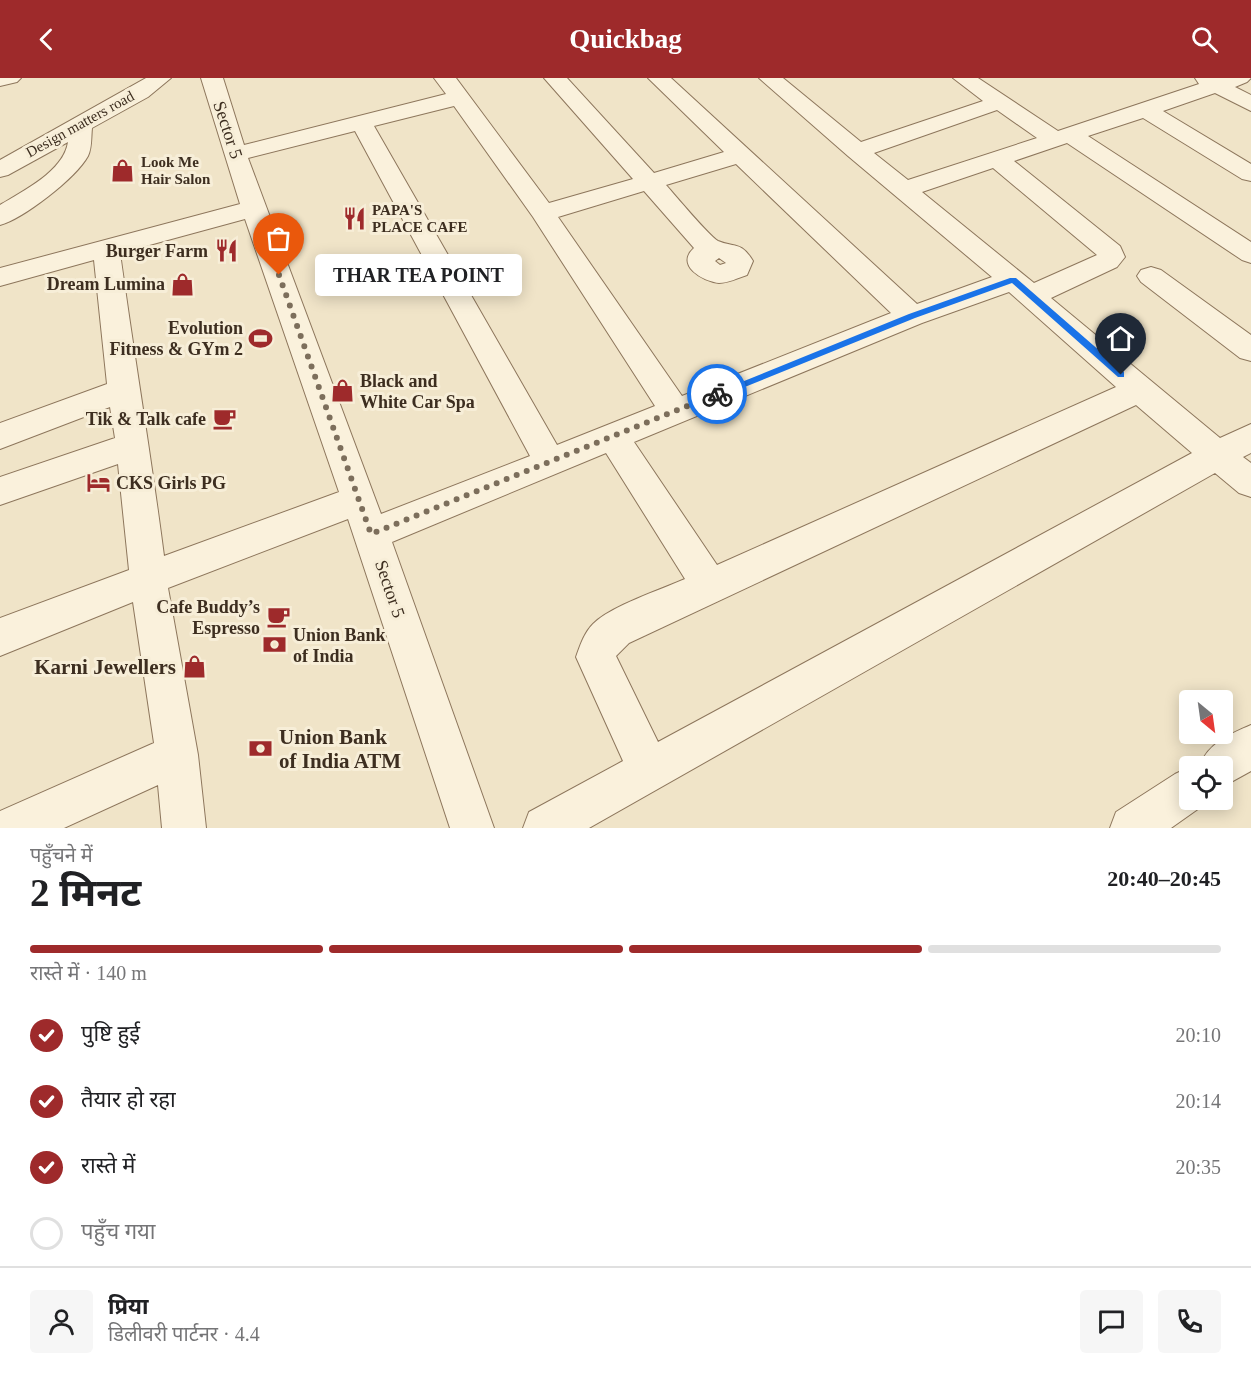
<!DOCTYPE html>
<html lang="hi">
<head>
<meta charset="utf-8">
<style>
  :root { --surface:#fff; --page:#f6f6f6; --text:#202124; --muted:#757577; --line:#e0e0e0; --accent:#9e2a2b }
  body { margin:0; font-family:"Times New Roman","Noto Sans Devanagari",serif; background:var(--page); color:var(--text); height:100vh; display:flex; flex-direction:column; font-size:22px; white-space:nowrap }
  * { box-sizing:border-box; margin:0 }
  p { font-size:20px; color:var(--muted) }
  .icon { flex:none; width:33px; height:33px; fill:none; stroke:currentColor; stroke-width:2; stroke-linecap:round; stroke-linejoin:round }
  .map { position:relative; height:750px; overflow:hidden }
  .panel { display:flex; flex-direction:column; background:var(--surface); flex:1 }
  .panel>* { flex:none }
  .needle { width:39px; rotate:151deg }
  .buttons { position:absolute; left:1179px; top:612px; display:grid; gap:12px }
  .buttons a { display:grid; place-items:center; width:54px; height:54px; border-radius:6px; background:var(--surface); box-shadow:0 3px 15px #0003; font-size:30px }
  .pin { position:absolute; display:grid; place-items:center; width:51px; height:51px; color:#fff; margin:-62px -26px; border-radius:50% 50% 50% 0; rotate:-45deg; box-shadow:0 0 6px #0007 }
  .pin .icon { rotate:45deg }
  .courier { position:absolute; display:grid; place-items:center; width:60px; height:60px; margin:-30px; border:4px solid #1a73e8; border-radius:50%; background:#fff; color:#222; box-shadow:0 2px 8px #0007 }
  .bubble { position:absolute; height:42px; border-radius:6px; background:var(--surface); box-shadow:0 3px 15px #0003; font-size:20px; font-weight:700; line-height:42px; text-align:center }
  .headline em { font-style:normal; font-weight:700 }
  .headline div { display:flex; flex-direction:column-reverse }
  .headline { display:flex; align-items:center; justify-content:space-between; height:102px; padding:0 30px }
  h1 { font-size:39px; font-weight:700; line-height:45px }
  .bar { display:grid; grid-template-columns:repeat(4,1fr); gap:9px 6px; align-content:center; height:72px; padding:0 30px }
  .bar i { height:8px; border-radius:4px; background:var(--line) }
  .bar .current { background:var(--accent) }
  .bar p { grid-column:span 4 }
  .line { display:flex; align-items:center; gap:15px; padding:0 30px; border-top:2px solid var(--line) }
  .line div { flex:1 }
  .round { display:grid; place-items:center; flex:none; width:63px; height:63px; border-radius:6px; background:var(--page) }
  ol { padding:0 30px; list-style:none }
  li { display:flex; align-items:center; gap:18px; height:66px }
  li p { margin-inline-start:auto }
  li .icon { padding:6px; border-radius:50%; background:var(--accent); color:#fff; stroke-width:4 }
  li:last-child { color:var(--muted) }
  li i { width:33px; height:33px; border:3px solid var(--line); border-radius:50% }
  header { display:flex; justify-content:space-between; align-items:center; height:78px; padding:0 30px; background:var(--accent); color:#fff; font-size:27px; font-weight:700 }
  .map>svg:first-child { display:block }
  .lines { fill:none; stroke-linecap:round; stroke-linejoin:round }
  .minor-casing { stroke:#8d765c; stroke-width:2 }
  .minor { fill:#faf1dc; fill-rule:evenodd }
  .route { fill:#1a73e8 }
  .done { stroke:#7c6e5b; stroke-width:6; stroke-dasharray:0 10.8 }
  .labels { text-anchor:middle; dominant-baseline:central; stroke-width:6; stroke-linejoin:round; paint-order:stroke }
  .far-street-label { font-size:15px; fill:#3d2e20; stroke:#f7eed8 }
  .far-poi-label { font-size:15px; font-weight:bold; fill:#3d2e20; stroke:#f7eed8; text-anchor:start }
  .street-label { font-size:18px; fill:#3d2e20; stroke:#f7eed8 }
  .poi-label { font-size:18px; font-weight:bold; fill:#3d2e20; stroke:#f7eed8; text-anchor:end }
  .near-poi-label { font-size:21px; font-weight:bold; fill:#3d2e20; stroke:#f7eed8; text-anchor:end }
</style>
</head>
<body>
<header><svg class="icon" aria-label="back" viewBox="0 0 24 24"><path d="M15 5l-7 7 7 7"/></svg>Quickbag<svg class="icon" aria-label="search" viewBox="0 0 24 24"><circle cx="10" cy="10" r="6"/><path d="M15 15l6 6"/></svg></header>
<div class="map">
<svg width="1251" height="750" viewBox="0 0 1251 750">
  <rect width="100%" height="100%" fill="#f0e4c8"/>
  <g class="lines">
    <defs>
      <path id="minor" d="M0,0H21L17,4L0,8Z
        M146,0H171L148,19L92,50C91,59 92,70 88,78C76,100 23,141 0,147V127C23,113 64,93 68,64L8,97L0,99V82Z
        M201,0H223L244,67L446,16L434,0H456L549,125L633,101L544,0H567L654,95L724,74L648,0H671L917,226L992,199L848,78L759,0H783L861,64L983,23L953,0H978L1058,53L1199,6L1195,0H1251L1247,4L1235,9L1251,17V33L1215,15L1163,33L1251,86V103L1242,101L1143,40L1088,58L1251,164V185L1242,182L1067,65L1014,83L1120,168L1125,179L1117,189L1051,220L1220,360L1251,346V375L1243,379L1251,385V419L1239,415L1215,395L589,750H523L529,734L623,683L576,579C580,568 584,555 593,546C611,528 660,512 685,501L606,375L392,464L494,750H450L348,441L168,510L198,677L206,750H162L158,707L64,750H0V733L154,665L133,524L0,578V540L129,492L118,386L0,427V399L115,360L110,329L0,371V345L107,306L94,182L0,208V190L240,126ZM454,28L533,139L655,328L557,367L374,48ZM997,32L1037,60L908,102L874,75ZM355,53L530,378L381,436L248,80ZM736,86L891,235L682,318L558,139L644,113L694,170C675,187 702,203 719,205C728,205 738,200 747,197L753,183C741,163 735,170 718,163C710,159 674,116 666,107ZM993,90L1097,177L1034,205L922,114ZM245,141L339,414L164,478C151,377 134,277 120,175ZM719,180L726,185L720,187L715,183ZM1009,214L1116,309L717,487L634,364L922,245ZM1136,327L1192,375L658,664L616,578L629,565Z
        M1151,189L1161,192L1251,257V283L1240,280L1141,204L1137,198L1141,192Z
        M1251,647V693L1222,709V688H1200C1207,666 1230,656 1251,647Z
        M1190,689V722H1207L1205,726L1171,750H1110L1116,734L1175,696Z"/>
    </defs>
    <use href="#minor" class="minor-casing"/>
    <use href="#minor" class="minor"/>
  </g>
  <path class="route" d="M1010,200H1016L1124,294V299H1118L1012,205L915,240L720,319H714L712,316L909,236Z"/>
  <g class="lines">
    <path class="done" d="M279,197L371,456L717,316"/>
  </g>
  <defs>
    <symbol id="shop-bare" viewBox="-9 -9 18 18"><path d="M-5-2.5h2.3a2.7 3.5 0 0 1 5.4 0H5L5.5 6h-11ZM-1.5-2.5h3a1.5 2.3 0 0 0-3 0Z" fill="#9e2a2b" stroke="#f7eed8" stroke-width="2.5" paint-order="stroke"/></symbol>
    <symbol id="restaurant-bare" viewBox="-9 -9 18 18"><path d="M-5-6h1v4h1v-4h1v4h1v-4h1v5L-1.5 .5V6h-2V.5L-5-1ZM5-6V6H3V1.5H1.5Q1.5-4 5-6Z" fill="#9e2a2b" stroke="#f7eed8" stroke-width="2.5" paint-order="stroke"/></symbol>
    <symbol id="stadium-bare" viewBox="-9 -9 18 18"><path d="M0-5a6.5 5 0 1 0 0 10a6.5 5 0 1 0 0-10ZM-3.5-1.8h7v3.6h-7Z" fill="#9e2a2b" stroke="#f7eed8" stroke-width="2.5" paint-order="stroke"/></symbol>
    <symbol id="cafe-bare" viewBox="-9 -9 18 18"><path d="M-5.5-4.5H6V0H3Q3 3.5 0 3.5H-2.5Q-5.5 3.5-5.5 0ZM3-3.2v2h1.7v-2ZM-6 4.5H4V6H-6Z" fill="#9e2a2b" stroke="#f7eed8" stroke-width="2.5" paint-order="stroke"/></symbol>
    <symbol id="hotel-bare" viewBox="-9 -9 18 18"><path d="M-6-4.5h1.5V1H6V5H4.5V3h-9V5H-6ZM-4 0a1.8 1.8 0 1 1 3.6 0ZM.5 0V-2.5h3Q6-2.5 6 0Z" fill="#9e2a2b" stroke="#f7eed8" stroke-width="2.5" paint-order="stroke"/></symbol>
    <symbol id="bank-bare" viewBox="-9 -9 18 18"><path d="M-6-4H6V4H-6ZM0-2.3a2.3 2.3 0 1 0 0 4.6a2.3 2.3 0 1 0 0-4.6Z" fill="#9e2a2b" stroke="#f7eed8" stroke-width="2.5" paint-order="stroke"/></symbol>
  </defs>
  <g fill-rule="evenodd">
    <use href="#shop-bare" x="106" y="76" width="33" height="33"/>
    <use href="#restaurant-bare" x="338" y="124" width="33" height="33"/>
    <use href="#restaurant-bare" x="210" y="156" width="33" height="33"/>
    <use href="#shop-bare" x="166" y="190" width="33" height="33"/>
    <use href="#stadium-bare" x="244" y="244" width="33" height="33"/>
    <use href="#shop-bare" x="326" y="296" width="33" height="33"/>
    <use href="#cafe-bare" x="208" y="324" width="33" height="33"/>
    <use href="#hotel-bare" x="82" y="388" width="33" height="33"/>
    <use href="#cafe-bare" x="262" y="522" width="33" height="33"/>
    <use href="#bank-bare" x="258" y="550" width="33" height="33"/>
    <use href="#shop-bare" x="178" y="572" width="33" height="33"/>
    <use href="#bank-bare" x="244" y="654" width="33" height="33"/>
  </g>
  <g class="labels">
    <g class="far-street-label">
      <text transform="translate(80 46) rotate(-29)">Design matters road</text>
    </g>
    <g class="far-poi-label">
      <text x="141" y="84">Look Me<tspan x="141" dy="17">Hair Salon</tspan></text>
      <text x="372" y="132">PAPA'S<tspan x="372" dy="17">PLACE CAFE</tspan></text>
    </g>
    <g class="street-label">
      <text transform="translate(228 52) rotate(72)">Sector 5</text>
      <text transform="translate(390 511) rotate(71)">Sector 5</text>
    </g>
    <g class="poi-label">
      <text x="208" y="173">Burger Farm</text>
      <text x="165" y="206">Dream Lumina</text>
      <text x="243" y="250">Evolution<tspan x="243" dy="21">Fitness &amp; GYm 2</tspan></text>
      <text x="360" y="303" text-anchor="start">Black and<tspan x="360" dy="21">White Car Spa</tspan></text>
      <text x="206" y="341">Tik &amp; Talk cafe</text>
      <text x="116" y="405" text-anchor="start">CKS Girls PG</text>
      <text x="260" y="529">Cafe Buddy’s<tspan x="260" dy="21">Espresso</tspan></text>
      <text x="293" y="557" text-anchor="start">Union Bank<tspan x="293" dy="21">of India</tspan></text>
    </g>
    <g class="near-poi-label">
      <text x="176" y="589">Karni Jewellers</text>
      <text x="279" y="659" text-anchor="start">Union Bank<tspan x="279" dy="24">of India ATM</tspan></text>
    </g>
  </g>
</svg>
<div class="buttons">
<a><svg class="needle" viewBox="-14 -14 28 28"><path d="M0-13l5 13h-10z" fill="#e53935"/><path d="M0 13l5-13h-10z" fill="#757577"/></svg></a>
<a><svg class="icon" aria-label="locate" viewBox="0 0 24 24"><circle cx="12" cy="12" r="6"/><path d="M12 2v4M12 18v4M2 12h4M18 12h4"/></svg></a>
</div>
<div class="pin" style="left:279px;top:197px;background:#ea580c"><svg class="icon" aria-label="bag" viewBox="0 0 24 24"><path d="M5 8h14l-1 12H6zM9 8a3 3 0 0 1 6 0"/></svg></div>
<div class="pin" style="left:1121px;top:297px;background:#1f2937"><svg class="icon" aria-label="home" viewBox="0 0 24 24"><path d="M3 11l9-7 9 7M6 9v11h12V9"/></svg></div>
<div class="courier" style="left:717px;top:316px"><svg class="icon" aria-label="bike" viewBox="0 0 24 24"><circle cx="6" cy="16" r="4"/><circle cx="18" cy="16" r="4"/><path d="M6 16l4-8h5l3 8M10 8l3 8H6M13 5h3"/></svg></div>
<div class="bubble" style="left:315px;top:176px;width:207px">THAR TEA POINT</div>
</div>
<section class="panel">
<div class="headline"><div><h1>2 मिनट</h1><p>पहुँचने में</p></div><em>20:40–20:45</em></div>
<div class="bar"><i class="current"></i><i class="current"></i><i class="current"></i><i></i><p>रास्ते में · 140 m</p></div>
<ol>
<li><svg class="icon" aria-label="check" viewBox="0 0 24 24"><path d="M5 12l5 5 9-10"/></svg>पुष्टि हुई<p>20:10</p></li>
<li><svg class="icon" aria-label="check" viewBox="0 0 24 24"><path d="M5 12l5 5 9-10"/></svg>तैयार हो रहा<p>20:14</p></li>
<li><svg class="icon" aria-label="check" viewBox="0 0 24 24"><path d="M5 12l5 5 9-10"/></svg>रास्ते में<p>20:35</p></li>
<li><i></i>पहुँच गया</li>
</ol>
<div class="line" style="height:108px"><a class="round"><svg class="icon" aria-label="person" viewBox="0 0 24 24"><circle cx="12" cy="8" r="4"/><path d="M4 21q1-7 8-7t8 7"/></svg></a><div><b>प्रिया</b><p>डिलीवरी पार्टनर · 4.4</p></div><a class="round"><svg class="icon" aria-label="chat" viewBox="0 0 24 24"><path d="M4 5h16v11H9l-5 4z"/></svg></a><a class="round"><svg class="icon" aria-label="phone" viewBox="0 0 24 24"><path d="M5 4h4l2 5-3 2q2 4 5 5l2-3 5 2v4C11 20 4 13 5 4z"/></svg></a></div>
</section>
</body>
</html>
